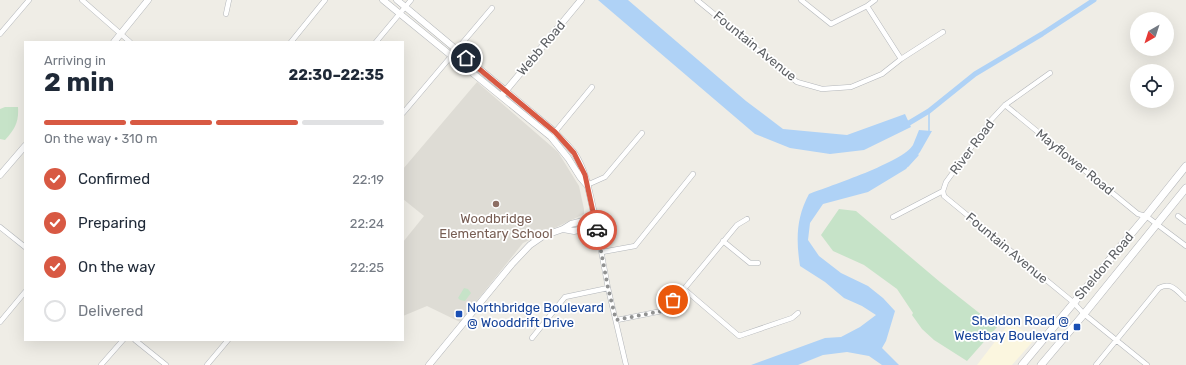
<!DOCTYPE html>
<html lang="en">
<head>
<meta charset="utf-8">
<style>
  :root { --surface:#fff; --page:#f6f6f7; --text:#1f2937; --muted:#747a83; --line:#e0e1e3; --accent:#d85943 }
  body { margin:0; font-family:Rubik,sans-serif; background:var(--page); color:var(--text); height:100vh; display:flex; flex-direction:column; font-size:15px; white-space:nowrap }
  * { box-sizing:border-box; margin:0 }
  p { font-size:13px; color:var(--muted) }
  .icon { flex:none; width:22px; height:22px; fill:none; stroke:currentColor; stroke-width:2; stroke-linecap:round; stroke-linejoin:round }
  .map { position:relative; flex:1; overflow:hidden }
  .panel { position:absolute; left:24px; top:41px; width:380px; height:300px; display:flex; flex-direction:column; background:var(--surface); border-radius:0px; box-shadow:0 4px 16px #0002 }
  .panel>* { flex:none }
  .needle { width:26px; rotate:219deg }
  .tools { position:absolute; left:1130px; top:12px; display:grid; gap:8px }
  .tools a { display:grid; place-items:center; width:44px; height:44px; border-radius:50%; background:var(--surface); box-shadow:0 4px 16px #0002; font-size:20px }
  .pin { position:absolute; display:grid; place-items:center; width:34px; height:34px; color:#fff; margin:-17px; border:2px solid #fff; border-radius:50%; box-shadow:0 1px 4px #0007 }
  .courier { position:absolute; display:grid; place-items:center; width:40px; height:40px; margin:-20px; border:3px solid #d85943; border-radius:50%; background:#fff; color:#222; box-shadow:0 1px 5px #0007 }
  .headline em { font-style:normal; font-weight:700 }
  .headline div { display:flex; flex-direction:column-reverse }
  .headline { display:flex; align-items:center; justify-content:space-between; height:68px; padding:0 20px }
  h1 { font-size:26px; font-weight:700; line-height:30px }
  .bar { display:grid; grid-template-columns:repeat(4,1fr); gap:6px 4px; align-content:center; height:48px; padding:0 20px }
  .bar i { height:5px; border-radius:3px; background:var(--line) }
  .bar .current { background:var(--accent) }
  .bar p { grid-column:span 4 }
  ol { padding:0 20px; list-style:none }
  li { display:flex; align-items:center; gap:12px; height:44px }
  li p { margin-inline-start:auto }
  li .icon { padding:4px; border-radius:50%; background:var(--accent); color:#fff; stroke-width:4 }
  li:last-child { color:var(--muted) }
  li i { width:22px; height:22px; border:2px solid var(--line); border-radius:50% }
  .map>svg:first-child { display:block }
  .commercial { fill:#fbf6df }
  .education { fill:#dedcd5 }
  .green { fill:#c6e3c8 }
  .water { fill:#afd2f6 }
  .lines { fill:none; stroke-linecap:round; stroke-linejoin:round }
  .stream { stroke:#afd2f6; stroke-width:1.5 }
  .canal { stroke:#afd2f6; stroke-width:5 }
  .minor-casing { stroke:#b3b6ba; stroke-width:5.5 }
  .tertiary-casing { stroke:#b3b6ba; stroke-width:7 }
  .secondary-casing { stroke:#b3b5b9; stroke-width:8 }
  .minor { stroke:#fff; stroke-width:4.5 }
  .tertiary { stroke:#fff; stroke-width:6 }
  .secondary { stroke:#fff; stroke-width:7 }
  .done { stroke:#919292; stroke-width:4; stroke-dasharray:0 7.2 }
  .route { stroke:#d85943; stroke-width:5 }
  .education-dot { fill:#8d6e63; stroke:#fff; stroke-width:1.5 }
  .transit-dot { fill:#1a4fb4; stroke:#fff; stroke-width:1.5 }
  .labels { text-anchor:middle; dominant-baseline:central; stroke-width:3.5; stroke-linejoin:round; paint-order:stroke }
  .street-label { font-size:13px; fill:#5e6165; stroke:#fff }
  .education-label { font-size:13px; fill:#785e54; stroke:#fff }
  .transit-label { font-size:13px; fill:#164399; stroke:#fff; text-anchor:start }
</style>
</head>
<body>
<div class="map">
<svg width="1186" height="365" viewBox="0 0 1186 365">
  <rect width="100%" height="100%" fill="#efede6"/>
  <path class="commercial" d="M1010,322L1035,339L1012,365H977Z"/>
  <path class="education" d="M477,82L558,152L579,186L584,209V214L523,243L460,322L427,306L403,316V242L424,216L403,199V169Z"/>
  <path class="green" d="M5,107H18C19,122 15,129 5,140L0,139V109Z
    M839,209L856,211L940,282L997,327L967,361L934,340L922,329L912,315L913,313L897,289L864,265L833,251L821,235Z
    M464,288L468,289L471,293L465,301L460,300L458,298Z"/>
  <path class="water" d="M598,0H628L746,101L783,129L847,135L905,114L911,127L864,150L830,154L790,148L755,134Z
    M919,130L932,131L920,152L906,169L868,192L823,204L810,223L808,240L819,256L841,273L868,286L883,298L895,311L886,341L882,348L899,365H882L869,356L847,352L823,355L798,365H751L825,338L841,337L860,327L876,315L862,306L844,298L825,282L800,266C796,240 796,218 809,194C830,186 903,162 913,145C915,140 917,135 919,130Z"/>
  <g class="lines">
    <path class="stream" d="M929,111V132
      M908,166L918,155"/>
    <path class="canal" d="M904,126L929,111L975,74L1042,34L1094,0"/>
    <defs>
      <path id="minor" d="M82,0L130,42
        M697,0L797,82L822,89L851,87L882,74L901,59L943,32
        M801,0L831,24L867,6L875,0
        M867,6L901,59
        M226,14L229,0
        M0,34L29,0
        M291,42L325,0
        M376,42L411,0
        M1005,105L1138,214L1146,216L1186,246
        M403,113L492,8
        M555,132L592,87
        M587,185L605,177L642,133
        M943,191L944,196L1073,302L1084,314L1147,365
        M1178,216L1186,222
        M893,217L943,191L946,182L992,119L1005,105L1050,73
        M595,218L608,288L626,365
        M0,227L25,247
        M723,241L750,263H758
        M602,252L635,246L693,174
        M684,289L739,336L792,318L798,313
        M617,320L662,311L684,289L737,225L747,219
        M0,322L25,292
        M532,338L565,297L608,288
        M135,340L166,365
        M101,365L123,340
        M207,365L228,340
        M1096,365L1159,288C1171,281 1177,291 1186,299"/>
      <path id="tertiary" d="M383,0L551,137L568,158L580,177L586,184
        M397,0L555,132C561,139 569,146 574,153C587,172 590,197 595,218L571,224L563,229L543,236L530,245L512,264L429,365
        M114,42L148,0
        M503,94L581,0
        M0,175L25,146
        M563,229L574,231L597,226"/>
      <path id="secondary" d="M1022,365L1146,216L1186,166
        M1041,365L1084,314L1186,188"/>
    </defs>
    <use href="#minor" class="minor-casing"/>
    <use href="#tertiary" class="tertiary-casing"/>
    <use href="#secondary" class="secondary-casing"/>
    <use href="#minor" class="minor"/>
    <use href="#tertiary" class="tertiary"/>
    <use href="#secondary" class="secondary"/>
  </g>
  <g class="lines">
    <path class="done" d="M597,230L608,288L616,320L662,311L673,300"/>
    <path class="route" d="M466,58L555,132L574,153L585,175L597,230"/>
  </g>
  <circle class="education-dot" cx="496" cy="204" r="4"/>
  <g class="transit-dot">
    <rect x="455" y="310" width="8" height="8" rx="2"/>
    <rect x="1073" y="323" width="8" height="8" rx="2"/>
  </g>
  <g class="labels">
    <g class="street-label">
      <text transform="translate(755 46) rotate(39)">Fountain Avenue</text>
      <text transform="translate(541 48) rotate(-50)">Webb Road</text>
      <text transform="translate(972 147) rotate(-53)">River Road</text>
      <text transform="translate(1075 162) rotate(39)">Mayflower Road</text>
      <text transform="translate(1007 248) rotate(40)">Fountain Avenue</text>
      <text transform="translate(1104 266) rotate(-50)">Sheldon Road</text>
    </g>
    <g class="education-label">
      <text x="496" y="218">Woodbridge<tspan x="496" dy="15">Elementary School</tspan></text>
    </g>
    <g class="transit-label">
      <text x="467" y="307">Northbridge Boulevard<tspan x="467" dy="15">@ Wooddrift Drive</tspan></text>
      <text x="1069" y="320" text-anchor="end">Sheldon Road @<tspan x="1069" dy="15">Westbay Boulevard</tspan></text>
    </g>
  </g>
</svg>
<div class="tools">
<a><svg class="needle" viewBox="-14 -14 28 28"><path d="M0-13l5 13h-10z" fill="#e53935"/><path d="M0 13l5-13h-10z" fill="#747a83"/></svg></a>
<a><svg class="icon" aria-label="locate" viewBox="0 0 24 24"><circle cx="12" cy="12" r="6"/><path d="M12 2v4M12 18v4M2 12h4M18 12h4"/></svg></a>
</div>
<div class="pin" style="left:673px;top:300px;background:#ea580c"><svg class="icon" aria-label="bag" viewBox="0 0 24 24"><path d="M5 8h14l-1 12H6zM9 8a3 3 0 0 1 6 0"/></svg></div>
<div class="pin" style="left:466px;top:58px;background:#1f2937"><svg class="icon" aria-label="home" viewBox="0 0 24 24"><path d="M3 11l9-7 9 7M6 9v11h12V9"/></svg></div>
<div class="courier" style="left:597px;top:230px"><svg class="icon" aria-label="car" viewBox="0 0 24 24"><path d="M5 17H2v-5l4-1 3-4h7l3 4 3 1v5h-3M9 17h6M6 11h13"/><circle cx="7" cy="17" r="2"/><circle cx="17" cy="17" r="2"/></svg></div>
<section class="panel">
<div class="headline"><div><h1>2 min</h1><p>Arriving in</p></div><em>22:30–22:35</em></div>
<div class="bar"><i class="current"></i><i class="current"></i><i class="current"></i><i></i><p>On the way · 310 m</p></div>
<ol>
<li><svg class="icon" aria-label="check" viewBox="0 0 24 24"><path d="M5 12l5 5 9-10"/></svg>Confirmed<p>22:19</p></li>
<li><svg class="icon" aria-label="check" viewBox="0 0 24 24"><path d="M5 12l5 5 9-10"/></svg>Preparing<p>22:24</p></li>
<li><svg class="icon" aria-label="check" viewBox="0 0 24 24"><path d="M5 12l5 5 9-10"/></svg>On the way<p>22:25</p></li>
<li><i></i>Delivered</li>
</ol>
</section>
</div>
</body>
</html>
